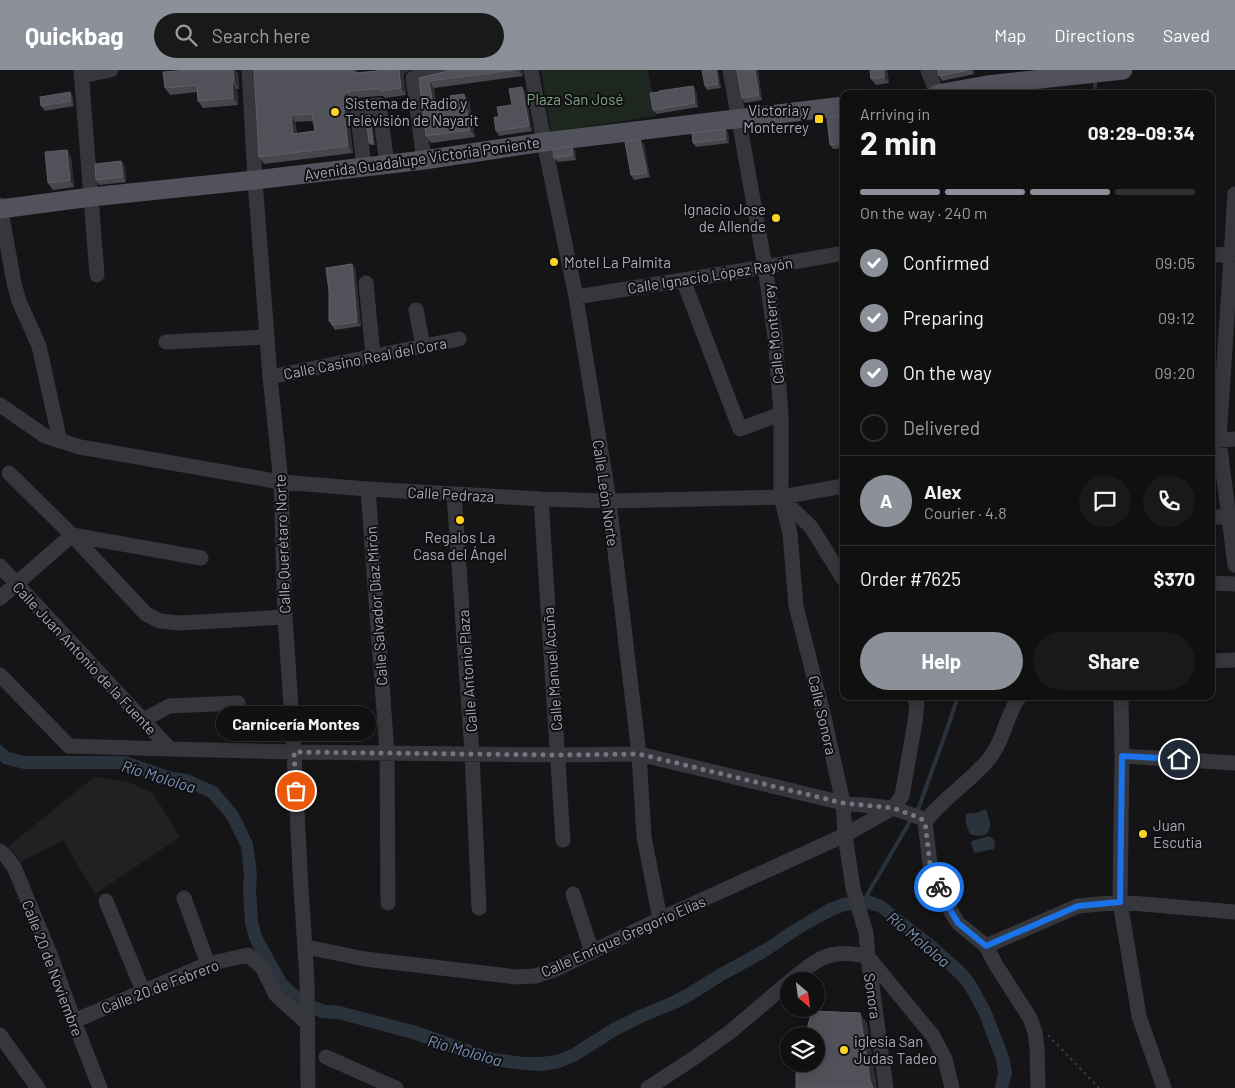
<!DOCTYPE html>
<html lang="en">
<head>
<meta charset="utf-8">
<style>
  :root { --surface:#101011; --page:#19191a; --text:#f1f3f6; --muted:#9c9d9f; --line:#303031; --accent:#8c9099 }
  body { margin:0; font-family:Barlow,sans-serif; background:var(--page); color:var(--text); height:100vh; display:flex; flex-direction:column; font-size:19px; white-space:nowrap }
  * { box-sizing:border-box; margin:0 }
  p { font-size:16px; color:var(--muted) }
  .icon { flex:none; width:28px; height:28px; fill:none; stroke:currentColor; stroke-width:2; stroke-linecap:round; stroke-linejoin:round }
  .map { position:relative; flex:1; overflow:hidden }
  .sheet { position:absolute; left:840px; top:20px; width:375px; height:610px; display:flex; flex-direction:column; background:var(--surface); border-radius:10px; box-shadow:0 2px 12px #0003,0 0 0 1px var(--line) }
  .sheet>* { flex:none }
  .needle { width:32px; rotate:151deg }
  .buttons { position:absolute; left:780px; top:902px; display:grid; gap:10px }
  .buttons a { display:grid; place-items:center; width:45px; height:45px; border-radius:50%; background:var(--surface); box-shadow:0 2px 12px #0003,0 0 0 1px var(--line); font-size:25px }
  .pin { position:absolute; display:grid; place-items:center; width:42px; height:42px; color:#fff; margin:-21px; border:2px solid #fff; border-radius:50%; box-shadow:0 1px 5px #0007 }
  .courier { position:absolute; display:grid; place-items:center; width:50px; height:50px; margin:-25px; border:4px solid #1a73e8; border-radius:50%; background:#fff; color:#222; box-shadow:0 1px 6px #0007 }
  .bubble { position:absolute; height:35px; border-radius:18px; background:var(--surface); box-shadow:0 2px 12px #0003,0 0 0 1px var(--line); font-size:16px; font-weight:700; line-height:35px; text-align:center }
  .headline em { font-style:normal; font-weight:700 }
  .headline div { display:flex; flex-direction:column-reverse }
  .headline { display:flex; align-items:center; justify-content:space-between; height:85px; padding:0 20px }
  h1 { font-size:32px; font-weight:700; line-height:38px }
  .bar { display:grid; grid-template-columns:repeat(4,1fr); gap:8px 5px; align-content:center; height:60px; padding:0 20px }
  .bar i { height:6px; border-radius:4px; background:var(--line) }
  .bar .active { background:var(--accent) }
  .bar p { grid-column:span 4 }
  .line { display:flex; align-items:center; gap:12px; padding:0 20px; border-top:1px solid var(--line) }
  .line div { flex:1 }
  .round { display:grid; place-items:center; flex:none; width:52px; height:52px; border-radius:26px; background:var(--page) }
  ol { padding:0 20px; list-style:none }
  li { display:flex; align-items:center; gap:15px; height:55px }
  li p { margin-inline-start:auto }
  li .icon { padding:5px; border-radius:50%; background:var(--accent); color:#fff; stroke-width:4 }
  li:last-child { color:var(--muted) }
  li i { width:28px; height:28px; border:2px solid var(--line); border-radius:50% }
  .action { display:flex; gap:10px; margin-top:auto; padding:10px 20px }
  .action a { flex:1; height:58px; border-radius:30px; background:var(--accent); color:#fff; font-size:20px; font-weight:700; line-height:58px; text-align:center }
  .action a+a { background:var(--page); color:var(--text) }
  header { display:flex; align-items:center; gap:30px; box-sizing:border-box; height:70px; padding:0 25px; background:var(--accent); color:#fff }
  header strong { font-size:24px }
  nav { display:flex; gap:28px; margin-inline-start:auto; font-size:18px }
  .search { width:350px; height:45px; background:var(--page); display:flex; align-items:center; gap:12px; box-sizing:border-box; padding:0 18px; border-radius:28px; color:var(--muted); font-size:19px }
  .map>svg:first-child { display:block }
  .built { fill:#212124 }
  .green { fill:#1d261f }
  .water { fill:#2a323c }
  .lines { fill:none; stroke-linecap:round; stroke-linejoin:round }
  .stream { stroke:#2a323c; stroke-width:4 }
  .path { stroke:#3c3d44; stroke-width:2; stroke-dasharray:2.5 4; stroke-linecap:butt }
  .minor { stroke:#36363d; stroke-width:15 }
  .major { stroke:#51525c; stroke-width:19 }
  .wall { fill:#46464d; fill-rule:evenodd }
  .shaded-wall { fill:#2e2e33 }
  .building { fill:#515159; stroke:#5e5f68; fill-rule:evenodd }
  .done { stroke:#737580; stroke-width:5; stroke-dasharray:0 9 }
  .route { stroke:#1a73e8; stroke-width:6 }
  .poi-dot { fill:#ffd325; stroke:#101012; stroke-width:2 }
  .labels { text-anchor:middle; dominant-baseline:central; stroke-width:4; stroke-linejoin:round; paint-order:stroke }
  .park-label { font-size:15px; fill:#7ba583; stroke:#101012 }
  .poi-label { font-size:15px; fill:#a6a9b9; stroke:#101012; text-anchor:start }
  .street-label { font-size:15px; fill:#a6a9b9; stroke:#101012 }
  .water-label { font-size:16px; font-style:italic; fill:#7992b7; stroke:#101012 }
</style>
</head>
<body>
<header>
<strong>Quickbag</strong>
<div class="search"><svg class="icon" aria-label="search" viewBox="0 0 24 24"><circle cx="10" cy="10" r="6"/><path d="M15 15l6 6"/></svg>Search here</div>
<nav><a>Map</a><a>Directions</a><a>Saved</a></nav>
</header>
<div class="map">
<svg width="1235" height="1018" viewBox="0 0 1235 1018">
  <rect width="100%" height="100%" fill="#151517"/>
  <path class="built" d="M94,707L128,712L153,723L180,767L95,824L63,770L21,792L9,776Z"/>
  <path class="green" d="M541,0H648L656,46L551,62Z"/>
  <path class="water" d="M0,674L9,682L25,686H126L172,702L188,704L217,717L238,742L253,773L257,804L256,820L258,852L262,866L286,909L297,920L311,929L325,935L340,936L417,956L493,983L525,987H541L556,985L571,979L612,953L641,939L672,926L687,918L716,900L758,877L773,868L785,859L827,834L842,828L869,825L884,831L937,873L967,900L976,912L991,940L1009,986L1012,1003L1008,1018H995L998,1003L996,990L979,945L965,919L957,909L903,862L878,842L868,839L845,841L833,846L805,861L765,888L723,911L693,930L678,938L646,951L618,965L577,991L560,998L542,1001L524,1000L490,996L412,969L338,949L321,948L305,941L288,931L258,887L250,871L245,854L243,821L244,805L241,777L227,749L209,728L185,716L170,715L123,699H24L3,694L0,691Z
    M985,739L987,741C987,746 991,751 990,757C989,767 977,767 970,764C967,757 964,751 966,744L977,743Z
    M989,766L992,768L995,771L994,779L974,783L971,773L972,771Z"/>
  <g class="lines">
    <path class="stream" d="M1095,24V7
      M916,742L919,737L951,648L958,626
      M868,831L867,825L912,748"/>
    <path class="path" d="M1048,965L1099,1018"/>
    <path class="minor" d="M81,0L97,205
      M249,0L255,110L270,307L281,412L285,547L294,682L301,819L307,910L308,1018
      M531,0L544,72L576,227L609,431L639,684L644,767L660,849
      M730,0L765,197L775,267L781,344V427L790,463L796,536L823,643L843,733L845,765L853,818L866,863L868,887L886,1018
      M928,0L937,24
      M81,6L111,0
      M424,90L413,8L447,0
      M364,96L357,37L379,35L387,94
      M1235,124L1219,370L1235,495
      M0,135L14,213L19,231L39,276L60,371
      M1211,185L1235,184
      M683,210L740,359L781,344
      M366,213L373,286
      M576,227L765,197L844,183
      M416,240L423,276
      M166,272L267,267
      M270,307L459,269
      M0,335L45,366L80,377L281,412L368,419L541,429L609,431L781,427L844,416
      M1211,371L1235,369
      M9,403L72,465L146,544L160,551L180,553L285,547
      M368,419L387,683L388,833
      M454,424L472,683L479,838
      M541,429L563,770
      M782,429L811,457L844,510
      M1211,447L1235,446
      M0,496L170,679
      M1211,513L1235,514
      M0,528L72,465L201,488
      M1211,591L1235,590
      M0,605L69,676L170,679L294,682L558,685L639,684L843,733L893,738L921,748L925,752L930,794L943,828L958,853L986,876L996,895L1030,948L1035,962L1037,979L1038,1018
      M1121,626L1122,686L1120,832L1139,946L1164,1018
      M147,654L149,647L169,636L238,633
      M1122,686L1235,693
      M925,752C944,727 969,713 989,689C992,684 997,678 999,672C1006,657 1010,639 1020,626
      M0,781L5,785L14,797L50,884L74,951L100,1018
      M573,824L592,882
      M184,828L208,894
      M106,831L143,921
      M986,876L1078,836L1120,832L1235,842
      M306,877L365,889L517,907L535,906L554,900L660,849L845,765L893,738L902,726L915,652L917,634L914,626
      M790,911C817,889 831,877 868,887L933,966L945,989L952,1018
      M74,951L208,894L248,885L262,897L276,925L308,954
      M0,965L38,1018
      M326,987L396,1018
      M648,1018L691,990L730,962L789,912"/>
    <path class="major" d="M937,24L987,15L1123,0
      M0,139L91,127L255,110L424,90L544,72L844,36"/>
  </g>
  <path class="wall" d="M254,0H358V3L377,1V0H409L407,1L404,4V9L406,25L385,28L383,26H378L356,28L350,30L348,34V38L353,83L264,94L259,87ZM314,51L315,61L297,63L295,52Z
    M448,0H522L523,6L434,18L437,40L452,38L469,31L475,67L431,73L426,66L419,8L444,2Z
    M718,0L721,18L707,20L705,16Z
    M737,0H758L762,30L745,33L742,28Z
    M870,0H887L889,13L876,15L871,9Z
    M937,0H973L974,4L942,11L939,6Z
    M238,3L239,19H237L238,35L203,38L198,31L197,22L170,25L165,18Z
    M696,20L698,37L656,44L653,40Z
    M525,21L532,61L499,66L496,61L499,47Z
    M70,22L73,27L74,36L45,41L41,36Z
    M370,45L371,47L375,75H371L369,73Z
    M840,46L844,52V78L833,79L830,75Z
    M725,59L728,63L729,73L696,77L693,73Z
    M644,74L650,107L634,110L631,105Z
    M67,80L71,87L74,117L53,120L48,113Z
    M575,80L576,90L558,92L554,88Z
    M125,96L126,112L99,115L96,110Z
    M352,194L355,198L361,256L335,260L329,251V221Z"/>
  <path class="shaded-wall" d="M233,0H236L238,3L239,19L234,12Z
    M354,0H358L359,10L354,3Z
    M399,0H407V1L404,4V9L406,25L401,18Z
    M518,0H522L523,6Z
    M716,0H718L721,18L718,14Z
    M755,0H758L762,30L759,25Z
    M884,0H887L889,13L884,7Z
    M429,11L434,18L439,47L434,41Z
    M232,12L237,19L238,35L233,28Z
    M693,16L696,20L698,37L695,33Z
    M522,17L525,21L532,61L529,56Z
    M70,22L73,27L74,36L71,31Z
    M346,23L350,30L348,34V38L353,83L348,76L343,31V27Z
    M464,24L469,31L475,67L470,60Z
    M291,45L295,52L297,71L293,64Z
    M370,45L371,47L375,75L373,73Z
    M725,59L728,63L729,73L726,69Z
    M640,69L644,74L650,107L647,103Z
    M572,76L575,80L576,90L573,85Z
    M67,80L71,87L74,117L70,110Z
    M121,91L125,96L126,112L123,107Z
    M352,194L355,198L361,256L357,252Z
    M860,943L867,953L877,1018H873L870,1010Z"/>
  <path class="building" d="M189,0H233L234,12H232L233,28L198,31L197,15L165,18L163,2Z
    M254,0H354V3L377,1V0H399L401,18L380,21V19H373L351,21L346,23L343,27V31L348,76L259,87ZM312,44L315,61L293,64L291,45Z
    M448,0H514L429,11L434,41L452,38L450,26L464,24L470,60L426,66L419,8L444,2Z
    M702,0H716L718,14L705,16Z
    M737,0H755L759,25L742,28Z
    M870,0H884V7L871,9Z
    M937,0H968L939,6Z
    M693,16L695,33L653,40L650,23L659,22V21Z
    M522,17L529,56L496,61L494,47H499L497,37L512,35L509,19Z
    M70,22L71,31L41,36L40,27Z
    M370,45L373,73H369L366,46Z
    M840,46L841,53L844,52V73L830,75L827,48Z
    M725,59L726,69L693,73L692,63Z
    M640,69L647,103L631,105L625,72Z
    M572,76L573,85L554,88L553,79Z
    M67,80L70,110L48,113L45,82Z
    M121,91L123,107L96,110L95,94Z
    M352,194L357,252L332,255V251H329V221L326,198Z
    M812,941L860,943L870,1010L873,1018H796V1003L798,994H816V966H805Z"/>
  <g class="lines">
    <path class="done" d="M296,721L294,682L558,685L639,684L843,733L893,738L920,748L925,752L930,794L939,817"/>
    <path class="route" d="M939,817L943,828L958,853L986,876L1078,836L1120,832L1122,686L1179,689"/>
  </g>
  <g class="poi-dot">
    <circle cx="335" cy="42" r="5"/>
    <rect x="814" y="44" width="10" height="10" rx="2.5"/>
    <circle cx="776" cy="148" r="5"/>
    <circle cx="554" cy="192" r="5"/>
    <circle cx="460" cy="450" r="5"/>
    <circle cx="1143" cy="764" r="5"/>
    <circle cx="844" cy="980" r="5"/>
  </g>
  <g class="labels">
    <g class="park-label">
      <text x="575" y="29">Plaza San José</text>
    </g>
    <g class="poi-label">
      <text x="345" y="33">Sistema de Radio y<tspan x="345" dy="17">Televisión de Nayarit</tspan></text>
      <text x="809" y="40" text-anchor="end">Victoria y<tspan x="809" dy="17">Monterrey</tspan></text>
      <text x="766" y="139" text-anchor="end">Ignacio Jose<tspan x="766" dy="17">de Allende</tspan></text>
      <text x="564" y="192">Motel La Palmita</text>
      <text x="460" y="467" text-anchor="middle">Regalos La<tspan x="460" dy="17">Casa del Ángel</tspan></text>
      <text x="1153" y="755">Juan<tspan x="1153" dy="17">Escutia</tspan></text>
      <text x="854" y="971">iglesia San<tspan x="854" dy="17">Judas Tadeo</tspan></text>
    </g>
    <g class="street-label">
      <text transform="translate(422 88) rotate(-8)">Avenida Guadalupe Victoria Poniente</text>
      <text transform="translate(710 205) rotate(-9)">Calle Ignacio López Rayón</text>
      <text transform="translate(773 264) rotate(-96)">Calle Monterrey</text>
      <text transform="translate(365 288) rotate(-11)">Calle Casino Real del Cora</text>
      <text transform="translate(606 423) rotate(82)">Calle León Norte</text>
      <text transform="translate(451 424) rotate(3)">Calle Pedraza</text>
      <text transform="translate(282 474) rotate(-92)">Calle Querétaro Norte</text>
      <text transform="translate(376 536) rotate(-94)">Calle Salvador Díaz Mirón</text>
      <text transform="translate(85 588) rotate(47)">Calle Juan Antonio de la Fuente</text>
      <text transform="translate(552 599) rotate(-94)">Calle Manuel Acuña</text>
      <text transform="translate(467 601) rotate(-94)">Calle Antonio Plaza</text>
      <text transform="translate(823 645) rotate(77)">Calle Sonora</text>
      <text transform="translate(623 866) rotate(-24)">Calle Enrique Gregorio Elías</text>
      <text transform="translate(53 898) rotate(69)">Calle 20 de Noviembre</text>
      <text transform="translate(160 916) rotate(-21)">Calle 20 de Febrero</text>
      <text transform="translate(873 926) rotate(82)">Sonora</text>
    </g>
    <g class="water-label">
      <text transform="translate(159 706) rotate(17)">Río Mololoa</text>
      <text transform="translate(919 869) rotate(40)">Río Mololoa</text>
      <text transform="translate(465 980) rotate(16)">Río Mololoa</text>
    </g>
  </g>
</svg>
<div class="buttons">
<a><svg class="needle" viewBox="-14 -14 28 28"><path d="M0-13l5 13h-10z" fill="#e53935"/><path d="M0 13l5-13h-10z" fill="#9c9d9f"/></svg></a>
<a><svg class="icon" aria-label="layers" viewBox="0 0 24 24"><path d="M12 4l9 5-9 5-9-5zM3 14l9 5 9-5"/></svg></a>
</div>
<div class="pin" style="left:296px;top:721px;background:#ea580c"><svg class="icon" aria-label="bag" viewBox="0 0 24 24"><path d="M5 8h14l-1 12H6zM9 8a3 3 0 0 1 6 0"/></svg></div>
<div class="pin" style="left:1179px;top:689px;background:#1f2937"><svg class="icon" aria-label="home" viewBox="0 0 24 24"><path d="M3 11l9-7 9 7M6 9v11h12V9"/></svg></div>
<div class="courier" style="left:939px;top:817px"><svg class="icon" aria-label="bike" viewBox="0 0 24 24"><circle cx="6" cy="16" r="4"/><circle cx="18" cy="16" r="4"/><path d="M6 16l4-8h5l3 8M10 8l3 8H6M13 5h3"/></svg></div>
<div class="bubble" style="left:216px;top:636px;width:160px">Carnicería Montes</div>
<section class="sheet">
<div class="headline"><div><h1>2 min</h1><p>Arriving in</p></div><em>09:29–09:34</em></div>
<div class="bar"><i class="active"></i><i class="active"></i><i class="active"></i><i></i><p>On the way · 240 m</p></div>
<ol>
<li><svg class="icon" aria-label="check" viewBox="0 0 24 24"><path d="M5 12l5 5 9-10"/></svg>Confirmed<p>09:05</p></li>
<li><svg class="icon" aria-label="check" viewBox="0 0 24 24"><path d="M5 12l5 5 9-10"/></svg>Preparing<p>09:12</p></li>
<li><svg class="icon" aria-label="check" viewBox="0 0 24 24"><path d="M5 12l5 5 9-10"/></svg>On the way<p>09:20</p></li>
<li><i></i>Delivered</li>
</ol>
<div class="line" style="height:90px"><b class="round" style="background:var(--accent);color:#fff">A</b><div><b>Alex</b><p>Courier · 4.8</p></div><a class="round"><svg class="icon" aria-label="chat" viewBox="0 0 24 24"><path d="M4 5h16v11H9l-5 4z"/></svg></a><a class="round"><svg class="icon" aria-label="phone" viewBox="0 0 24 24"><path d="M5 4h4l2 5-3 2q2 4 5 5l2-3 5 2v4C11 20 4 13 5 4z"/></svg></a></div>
<div class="line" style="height:65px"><div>Order #7625</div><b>$370</b></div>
<div class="action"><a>Help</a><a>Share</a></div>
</section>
</div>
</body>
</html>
